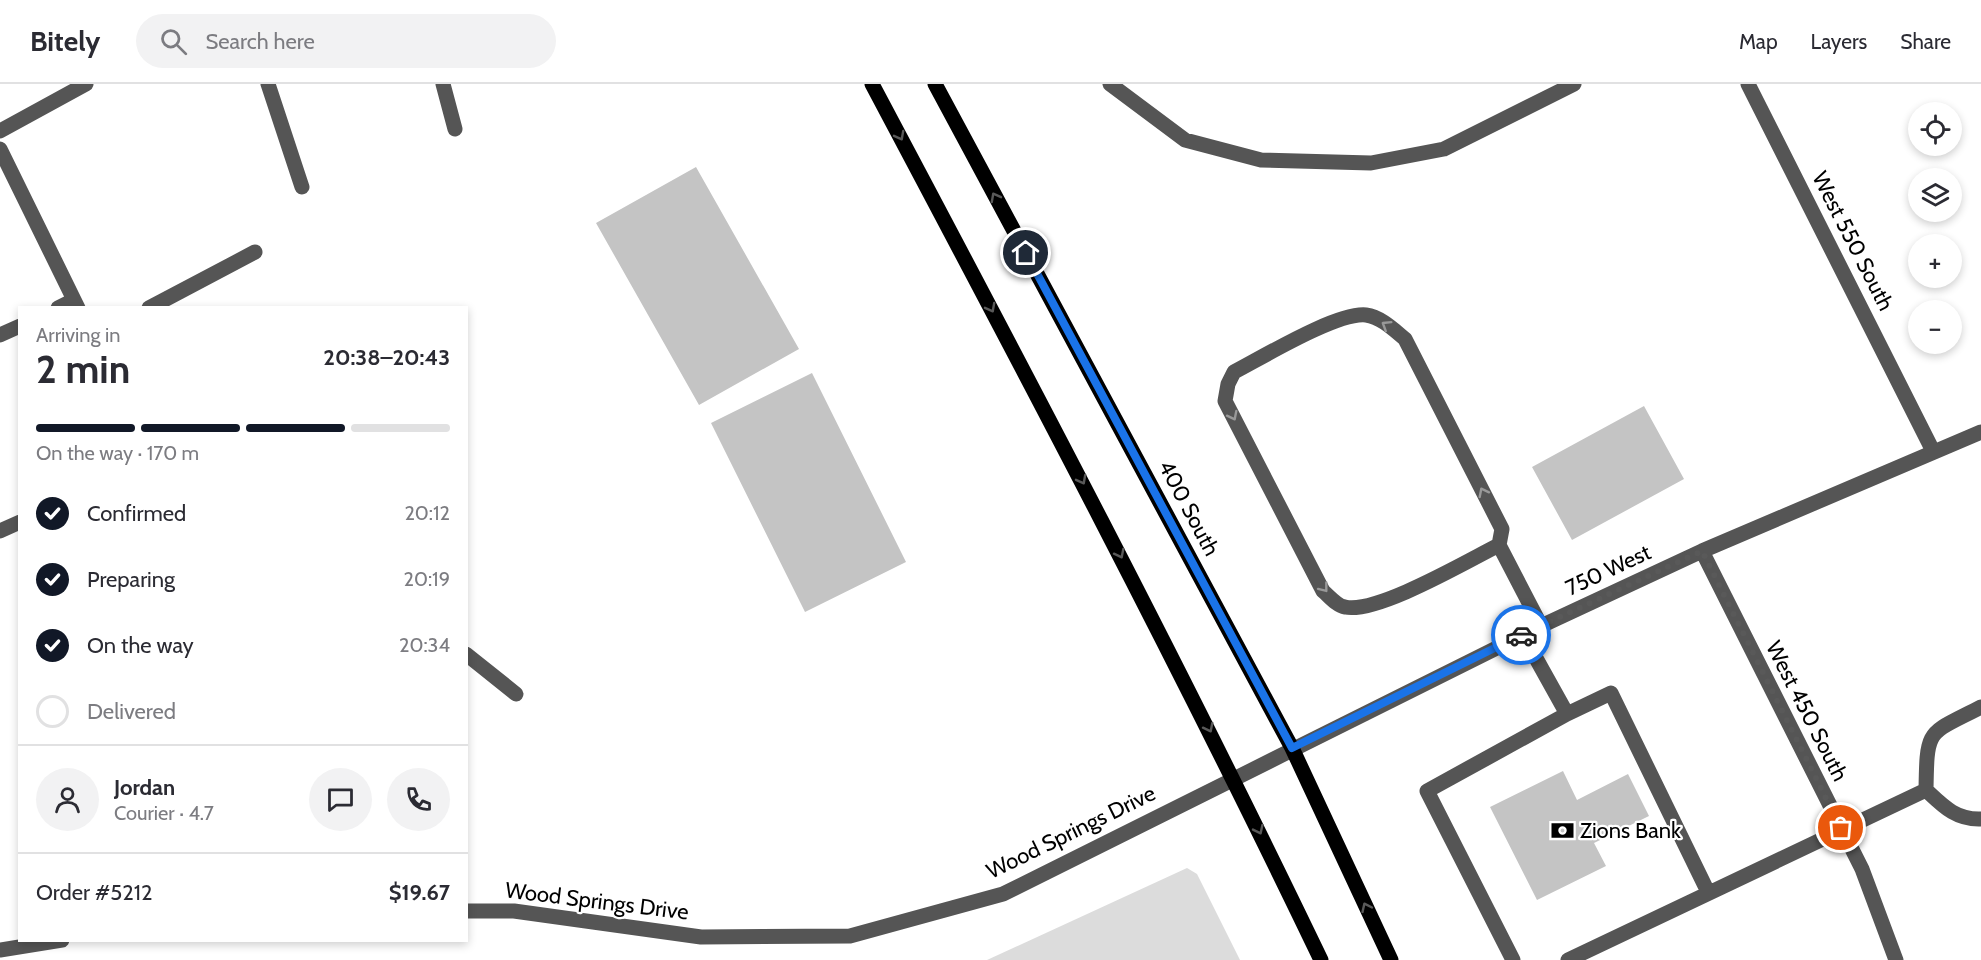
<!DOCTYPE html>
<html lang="en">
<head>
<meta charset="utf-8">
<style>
  :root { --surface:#fff; --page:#f2f2f3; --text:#2b2b33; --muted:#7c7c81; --line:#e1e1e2; --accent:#111827 }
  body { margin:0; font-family:Cabin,sans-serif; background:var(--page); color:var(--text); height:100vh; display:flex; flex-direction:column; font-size:22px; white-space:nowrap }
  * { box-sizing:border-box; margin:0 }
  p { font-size:20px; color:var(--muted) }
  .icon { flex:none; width:33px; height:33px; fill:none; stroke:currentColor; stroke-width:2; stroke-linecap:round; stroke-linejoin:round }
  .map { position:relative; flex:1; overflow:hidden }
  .sheet { position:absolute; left:18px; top:222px; width:450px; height:636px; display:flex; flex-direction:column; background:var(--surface); border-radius:0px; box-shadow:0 3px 9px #0003 }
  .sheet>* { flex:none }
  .controls { position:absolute; left:1908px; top:18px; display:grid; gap:12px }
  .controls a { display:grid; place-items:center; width:54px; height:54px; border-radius:50%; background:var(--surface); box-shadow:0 3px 9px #0003; font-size:30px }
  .pin { position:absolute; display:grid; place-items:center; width:51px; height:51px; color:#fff; margin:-26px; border:3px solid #fff; border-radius:50%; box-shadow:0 2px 6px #0007 }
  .courier { position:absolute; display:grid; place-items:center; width:60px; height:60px; margin:-30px; border:4px solid #1a73e8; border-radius:50%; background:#fff; color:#222; box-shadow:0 2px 8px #0007 }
  .summary em { font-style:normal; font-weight:800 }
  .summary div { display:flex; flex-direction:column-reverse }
  .summary { display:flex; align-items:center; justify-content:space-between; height:102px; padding:0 18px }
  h1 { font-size:39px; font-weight:800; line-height:45px }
  .bar { display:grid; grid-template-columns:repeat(4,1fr); gap:9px 6px; align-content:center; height:72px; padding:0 18px }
  .bar i { height:8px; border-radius:4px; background:var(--line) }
  .bar .selected { background:var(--accent) }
  .bar p { grid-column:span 4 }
  .line { display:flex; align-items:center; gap:15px; padding:0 18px; border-top:2px solid var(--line) }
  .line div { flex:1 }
  .round { display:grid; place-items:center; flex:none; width:63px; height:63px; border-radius:32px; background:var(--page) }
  ol { padding:0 18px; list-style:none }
  li { display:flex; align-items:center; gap:18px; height:66px }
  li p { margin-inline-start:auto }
  li .icon { padding:6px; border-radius:50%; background:var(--accent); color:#fff; stroke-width:4 }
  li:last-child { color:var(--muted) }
  li i { width:33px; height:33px; border:3px solid var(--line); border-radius:50% }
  header { display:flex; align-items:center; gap:36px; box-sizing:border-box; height:84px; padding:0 30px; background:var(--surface); border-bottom:2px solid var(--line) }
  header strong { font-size:28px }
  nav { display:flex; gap:33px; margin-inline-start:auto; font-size:21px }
  .search { width:420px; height:54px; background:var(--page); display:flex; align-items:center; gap:15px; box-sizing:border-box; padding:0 21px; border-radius:33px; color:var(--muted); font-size:22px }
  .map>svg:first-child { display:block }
  .green { fill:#dcdcdc }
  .building { fill:#c4c4c4 }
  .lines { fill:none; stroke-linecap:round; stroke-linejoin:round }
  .minor { stroke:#555; stroke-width:15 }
  .major { stroke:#000; stroke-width:15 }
  .oneway { stroke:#595959 }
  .oneway2 { stroke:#999 }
  .done { stroke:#595959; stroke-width:6; stroke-dasharray:0 10.8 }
  .route { stroke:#1a73e8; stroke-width:8 }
  .labels { text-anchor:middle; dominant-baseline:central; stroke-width:4.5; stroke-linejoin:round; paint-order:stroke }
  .street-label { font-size:22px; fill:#000; stroke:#fff }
  .poi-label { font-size:22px; fill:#000; stroke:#fff; text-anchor:start }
</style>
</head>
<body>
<header>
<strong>Bitely</strong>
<div class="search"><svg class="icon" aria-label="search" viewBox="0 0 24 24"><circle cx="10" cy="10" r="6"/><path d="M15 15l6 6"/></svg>Search here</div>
<nav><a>Map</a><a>Layers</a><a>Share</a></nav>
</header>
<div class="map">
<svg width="1981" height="876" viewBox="0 0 1981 876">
  <rect width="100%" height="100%" fill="#fff"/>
  <path class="green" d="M1187,784L1197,790L1240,876H987Z"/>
  <path class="building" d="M696,83L799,265L699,321L596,139Z
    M812,289L906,478L805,528L711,339Z
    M1644,322L1684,395L1572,456L1532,383Z
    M1563,687L1577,716L1628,690L1649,732L1594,759L1606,782L1537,816L1490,723Z"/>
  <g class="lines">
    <path class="minor" d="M268,0L302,103
      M443,0L455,45
      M1110,0L1185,56L1261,76L1371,79L1444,65L1574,0
      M1748,0L1933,367
      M0,47L86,0
      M0,65L78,224
      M58,224L74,216
      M149,224L255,168
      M0,251L20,242
      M0,447L20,438
      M1499,461C1467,477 1377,530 1345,523C1337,522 1329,512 1323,507L1225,317L1228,300L1234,288C1263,273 1337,228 1366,231C1381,233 1394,246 1405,255L1502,445L1499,461L1541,542
      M1702,467L1862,785L1896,876
      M466,570L516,610
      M1567,630L1611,609L1708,808
      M1926,706C1943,722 1956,736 1981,735
      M466,827H514L701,853L850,852L1003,810L1541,542L1702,467L1981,348
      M0,866L62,856
      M1513,876L1427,707L1567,630L1523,551
      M1568,876L1926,706C1927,643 1927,651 1981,623"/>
    <path class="major" d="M872,0C1026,290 1179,580 1321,876
      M935,0L1292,664L1391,876"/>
  </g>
  <defs><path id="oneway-chevron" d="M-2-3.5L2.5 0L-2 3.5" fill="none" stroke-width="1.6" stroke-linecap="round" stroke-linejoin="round" transform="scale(1.5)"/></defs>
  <g class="oneway">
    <use href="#oneway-chevron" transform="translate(900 52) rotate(62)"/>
    <use href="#oneway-chevron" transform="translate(995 113) rotate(-118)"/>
    <use href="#oneway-chevron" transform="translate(991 224) rotate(62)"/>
    <use href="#oneway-chevron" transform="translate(1082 396) rotate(62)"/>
    <use href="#oneway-chevron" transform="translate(1120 470) rotate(63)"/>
    <use href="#oneway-chevron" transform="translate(1209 644) rotate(63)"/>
    <use href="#oneway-chevron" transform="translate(1259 746) rotate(64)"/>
    <use href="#oneway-chevron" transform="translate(1366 823) rotate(-115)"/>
  </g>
  <g class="oneway2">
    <use href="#oneway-chevron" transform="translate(1386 241) rotate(-148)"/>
    <use href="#oneway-chevron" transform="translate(1233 332) rotate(63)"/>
    <use href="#oneway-chevron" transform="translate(1483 408) rotate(-117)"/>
    <use href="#oneway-chevron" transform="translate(1324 504) rotate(52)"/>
  </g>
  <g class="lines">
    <path class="done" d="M1521,551L1702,467L1841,744"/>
    <path class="route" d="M1026,169L1292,664L1521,551"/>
  </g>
  <defs>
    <symbol id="bank-bare" viewBox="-9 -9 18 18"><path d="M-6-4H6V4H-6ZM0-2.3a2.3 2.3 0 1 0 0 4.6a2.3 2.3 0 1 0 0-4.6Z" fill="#000" stroke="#fff" stroke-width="2.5" paint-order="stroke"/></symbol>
  </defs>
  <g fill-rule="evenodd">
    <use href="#bank-bare" x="1546" y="730" width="33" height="33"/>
  </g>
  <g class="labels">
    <g class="street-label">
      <text transform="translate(1853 157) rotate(63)">West 550 South</text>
      <text transform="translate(1189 424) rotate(62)">400 South</text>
      <text transform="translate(1608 486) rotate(-25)">750 West</text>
      <text transform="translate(1807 627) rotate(63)">West 450 South</text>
      <text transform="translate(1071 748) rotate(-26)">Wood Springs Drive</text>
      <text transform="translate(597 817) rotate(7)">Wood Springs Drive</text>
    </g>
    <g class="poi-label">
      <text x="1580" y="746">Zions Bank</text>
    </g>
  </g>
</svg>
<div class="controls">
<a><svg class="icon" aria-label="locate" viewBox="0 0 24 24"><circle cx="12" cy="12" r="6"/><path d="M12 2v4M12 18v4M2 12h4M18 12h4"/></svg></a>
<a><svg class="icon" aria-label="layers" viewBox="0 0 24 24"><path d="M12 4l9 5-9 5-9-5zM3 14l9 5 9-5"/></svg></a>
<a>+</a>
<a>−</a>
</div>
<div class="pin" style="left:1841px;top:744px;background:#ea580c"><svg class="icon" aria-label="bag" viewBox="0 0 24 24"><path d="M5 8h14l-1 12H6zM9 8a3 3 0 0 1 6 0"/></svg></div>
<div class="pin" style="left:1026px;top:169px;background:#1f2937"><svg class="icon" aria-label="home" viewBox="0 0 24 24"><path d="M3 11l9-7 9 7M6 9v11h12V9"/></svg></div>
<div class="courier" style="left:1521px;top:551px"><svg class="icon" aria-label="car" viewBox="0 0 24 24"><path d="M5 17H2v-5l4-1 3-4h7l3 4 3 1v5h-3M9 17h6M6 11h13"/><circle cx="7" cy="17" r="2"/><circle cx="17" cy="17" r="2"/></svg></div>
<section class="sheet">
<div class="summary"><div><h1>2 min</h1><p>Arriving in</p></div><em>20:38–20:43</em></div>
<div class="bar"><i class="selected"></i><i class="selected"></i><i class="selected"></i><i></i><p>On the way · 170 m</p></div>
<ol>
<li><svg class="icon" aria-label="check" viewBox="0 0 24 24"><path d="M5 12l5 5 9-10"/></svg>Confirmed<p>20:12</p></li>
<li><svg class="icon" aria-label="check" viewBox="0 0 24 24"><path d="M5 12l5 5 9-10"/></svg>Preparing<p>20:19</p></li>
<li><svg class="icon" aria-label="check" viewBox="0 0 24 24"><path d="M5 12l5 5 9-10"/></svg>On the way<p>20:34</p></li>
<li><i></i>Delivered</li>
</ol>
<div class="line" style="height:108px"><a class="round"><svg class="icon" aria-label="person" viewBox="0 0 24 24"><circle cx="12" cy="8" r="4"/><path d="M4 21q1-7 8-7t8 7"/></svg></a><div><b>Jordan</b><p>Courier · 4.7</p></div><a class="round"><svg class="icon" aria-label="chat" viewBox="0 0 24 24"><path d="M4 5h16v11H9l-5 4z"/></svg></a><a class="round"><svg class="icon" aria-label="phone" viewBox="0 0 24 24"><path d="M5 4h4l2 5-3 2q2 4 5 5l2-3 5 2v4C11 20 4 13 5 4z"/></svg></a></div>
<div class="line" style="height:78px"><div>Order #5212</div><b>$19.67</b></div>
</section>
</div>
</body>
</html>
